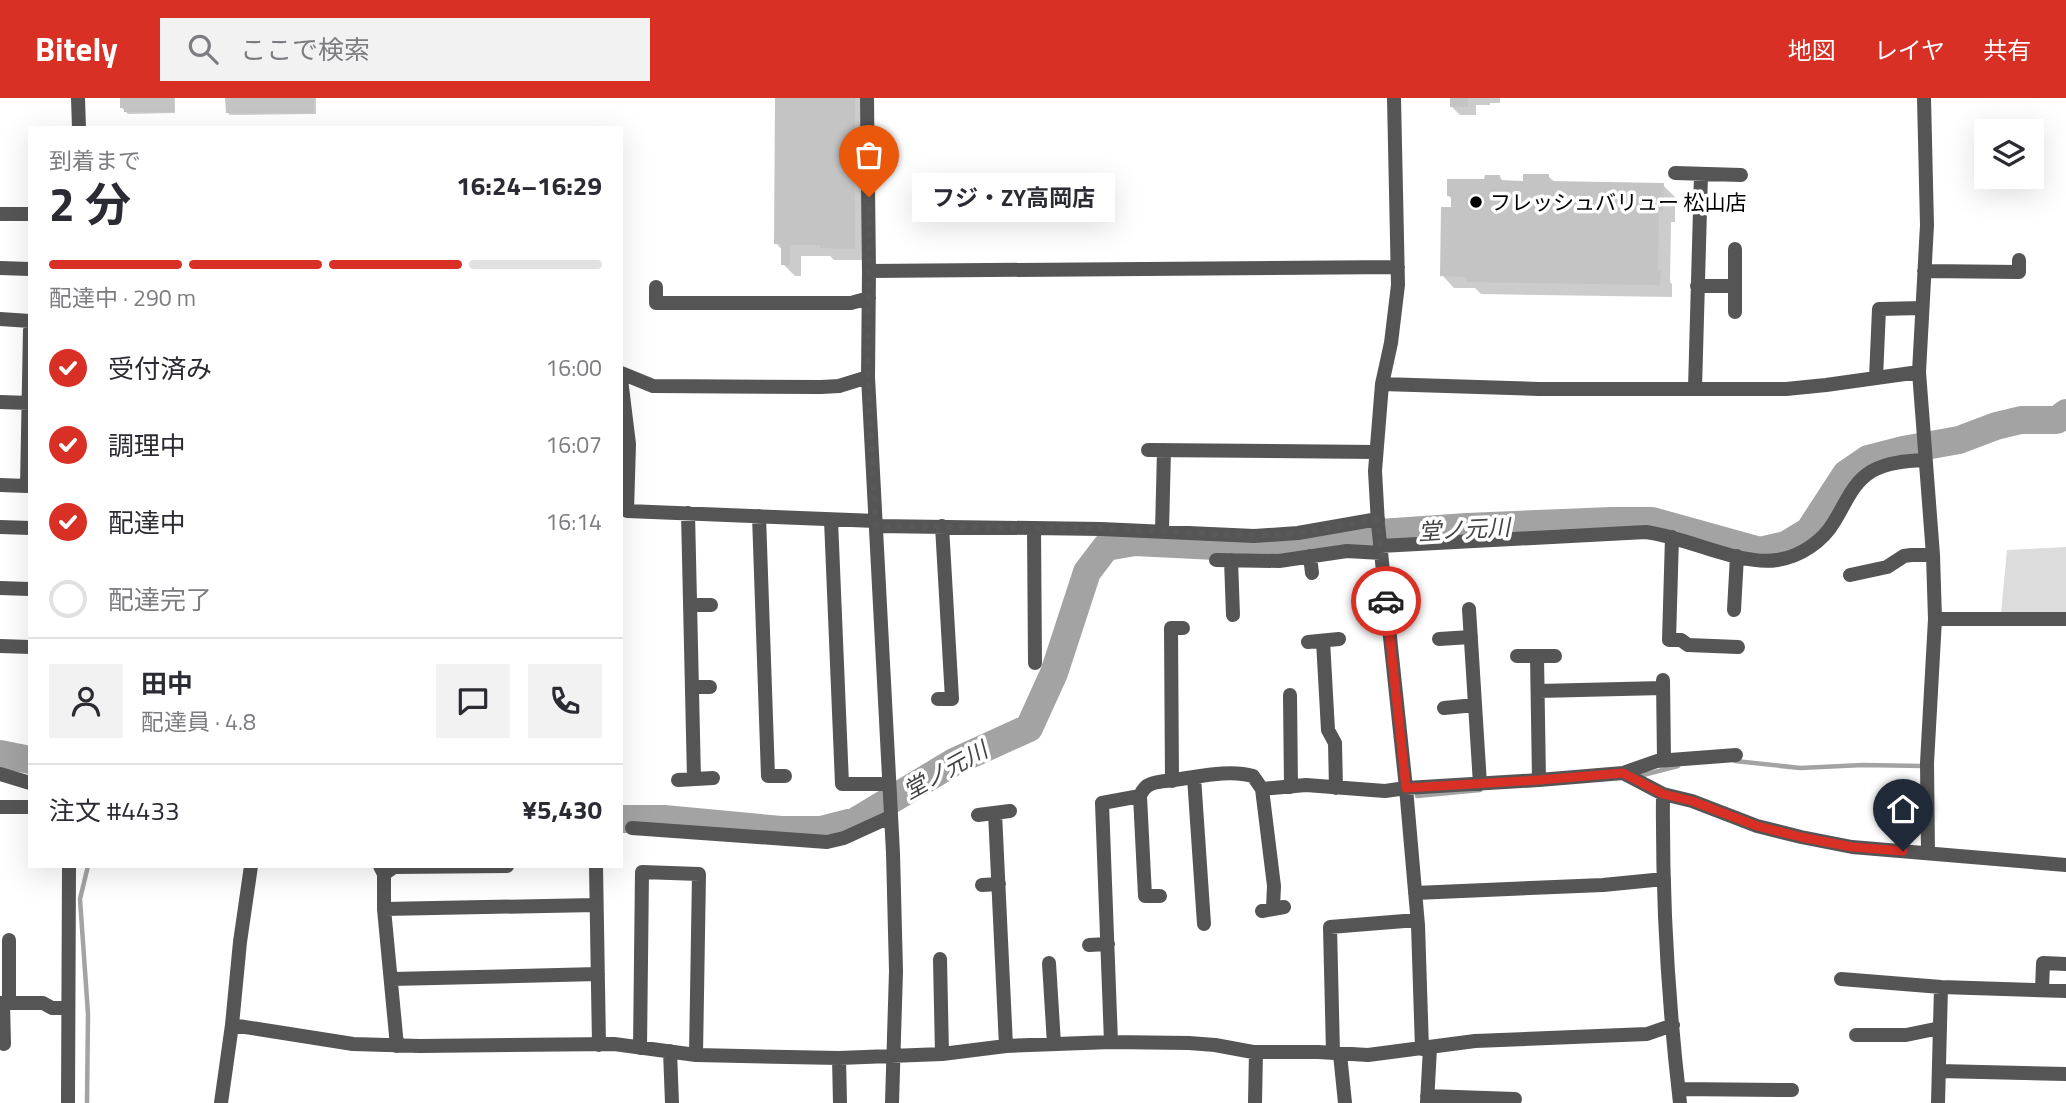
<!DOCTYPE html>
<html lang="ja">
<head>
<meta charset="utf-8">
<style>
  :root { --surface:#fff; --page:#f2f2f3; --text:#2b2b33; --muted:#7c7c81; --line:#e1e1e2; --accent:#d93025 }
  body { margin:0; font-family:"Titillium Web","Noto Sans JP",sans-serif; background:var(--page); color:var(--text); height:100vh; display:flex; flex-direction:column; font-size:26px; white-space:nowrap }
  * { box-sizing:border-box; margin:0 }
  p { font-size:23px; color:var(--muted) }
  .icon { flex:none; width:38px; height:38px; fill:none; stroke:currentColor; stroke-width:2; stroke-linecap:round; stroke-linejoin:round }
  .map { position:relative; flex:1; overflow:hidden }
  .panel { position:absolute; left:28px; top:28px; width:595px; height:742px; display:flex; flex-direction:column; background:var(--surface); border-radius:0px; box-shadow:0 7px 28px #0002 }
  .panel>* { flex:none }
  .fabs { position:absolute; left:1974px; top:21px; display:grid; gap:14px }
  .fabs a { display:grid; place-items:center; width:70px; height:70px; border-radius:0px; background:var(--surface); box-shadow:0 7px 28px #0002; font-size:35px }
  .pin { position:absolute; display:grid; place-items:center; width:60px; height:60px; color:#fff; margin:-72px -30px; border-radius:50% 50% 50% 0; rotate:-45deg; box-shadow:0 0 7px #0007 }
  .pin .icon { rotate:45deg }
  .courier { position:absolute; display:grid; place-items:center; width:70px; height:70px; margin:-35px; border:5px solid #d93025; border-radius:50%; background:#fff; color:#222; box-shadow:0 2px 9px #0007 }
  .bubble { position:absolute; height:49px; border-radius:0px; background:var(--surface); box-shadow:0 7px 28px #0002; font-size:23px; font-weight:700; line-height:49px; text-align:center }
  .headline em { font-style:normal; font-weight:700 }
  .headline div { display:flex; flex-direction:column-reverse }
  .headline { display:flex; align-items:center; justify-content:space-between; height:119px; padding:0 21px }
  h1 { font-size:46px; font-weight:700; line-height:52px }
  .bar { display:grid; grid-template-columns:repeat(4,1fr); gap:10px 7px; align-content:center; height:84px; padding:0 21px }
  .bar i { height:9px; border-radius:5px; background:var(--line) }
  .bar .current { background:var(--accent) }
  .bar p { grid-column:span 4 }
  .line { display:flex; align-items:center; gap:18px; padding:0 21px; border-top:2px solid var(--line) }
  .line div { flex:1 }
  .round { display:grid; place-items:center; flex:none; width:74px; height:74px; border-radius:0px; background:var(--page) }
  ol { padding:0 21px; list-style:none }
  li { display:flex; align-items:center; gap:21px; height:77px }
  li p { margin-inline-start:auto }
  li .icon { padding:7px; border-radius:50%; background:var(--accent); color:#fff; stroke-width:4 }
  li:last-child { color:var(--muted) }
  li i { width:38px; height:38px; border:4px solid var(--line); border-radius:50% }
  header { display:flex; align-items:center; gap:42px; box-sizing:border-box; height:98px; padding:0 35px; background:var(--accent); color:#fff }
  header strong { font-size:33px }
  nav { display:flex; gap:38px; margin-inline-start:auto; font-size:24px }
  .search { width:490px; height:63px; background:var(--page); display:flex; align-items:center; gap:18px; box-sizing:border-box; padding:0 24px; border-radius:0px; color:var(--muted); font-size:26px }
  .map>svg:first-child { display:block }
  .green { fill:#dcdcdc }
  .shadow { fill:#0003 }
  .lines { fill:none; stroke-linecap:round; stroke-linejoin:round }
  .stream { stroke:#a3a3a3; stroke-width:4.5 }
  .river { stroke:#a3a3a3; stroke-width:28 }
  .building { fill:#c4c4c4 }
  .street { stroke:#555; stroke-width:14 }
  .done { stroke:#595959; stroke-width:7; stroke-dasharray:0 12.6 }
  .route { stroke:#d93025; stroke-width:9 }
  .poi-dot { fill:#000; stroke:#fff; stroke-width:2.5 }
  .labels { text-anchor:middle; dominant-baseline:central; stroke-width:7; stroke-linejoin:round; paint-order:stroke }
  .poi-label { font-size:21px; fill:#000; stroke:#fff; text-anchor:start }
  .water-label { font-size:23px; font-style:italic; fill:#444; stroke:#fff }
</style>
</head>
<body>
<header>
<strong>Bitely</strong>
<div class="search"><svg class="icon" aria-label="search" viewBox="0 0 24 24"><circle cx="10" cy="10" r="6"/><path d="M15 15l6 6"/></svg>ここで検索</div>
<nav><a>地図</a><a>レイヤ</a><a>共有</a></nav>
</header>
<div class="map">
<svg width="2066" height="1005" viewBox="0 0 2066 1005">
  <rect width="100%" height="100%" fill="#fff"/>
  <path class="green" d="M2066,449V516L2001,515L2007,452Z"/>
  <path class="shadow" d="M122,0H175V15L128,16L122,10Z
    M227,0H316V16L230,17L227,14Z
    M776,0H867L866,162H834L830,158H801V178H795L783,166V153L776,145Z
    M1451,0H1500V5H1490V7H1476V17H1460L1451,8Z
    M1499,78L1504,84H1524L1548,78L1556,85L1663,87L1675,99V124H1671L1670,184L1672,186V199L1481,196L1475,190H1454L1442,177L1453,110V102L1448,97Z"/>
  <g class="lines">
    <path class="stream" d="M1735,663L1800,670L1863,667L1923,668
      M1643,677L1678,668
      M1417,698L1480,692
      M87,1005L88,916L80,801L88,768"/>
    <path class="river" d="M0,656L30,662
      M621,721H664L781,732H821L856,723L954,664L1029,630L1054,575L1087,474L1106,449L1135,444L1256,450L1366,436L1467,429L1611,423H1652L1760,453L1786,447L1809,433L1846,376L1868,361L1903,352L1959,342L1996,328L2021,322H2057L2066,315"/>
  </g>
  <path class="building" d="M120,0H174V14H124V10H120Z
    M225,0H314V15H226Z
    M775,0H855V151L820,150V147H790V167H781V146H774Z
    M1450,0H1468V9H1450Z
    M1523,76H1549V83L1664,85L1663,113H1659L1658,172H1661L1660,187L1467,184V179L1440,178L1441,109H1451V98H1447V81H1484L1485,77H1500V82L1523,83Z"/>
  <g class="lines">
    <path class="street" d="M78,0L79,30
      M867,0L869,173L868,279L893,755L896,873L892,1005
      M1394,0L1398,187L1391,245L1382,286L1375,373L1378,426L1406,690L1418,827L1422,951
      M1924,0L1927,127L1919,274L1933,457L1935,521L1927,665L1928,755
      M1675,75L1741,77
      M0,116H30
      M1735,151V214
      M0,170L30,171
      M869,173L1398,169
      M1924,173L2019,174V162
      M1697,188H1735
      M656,189V205H851L869,200
      M0,221L30,223
      M621,275L653,288L821,289L839,288L868,279
      M1876,280L1879,211L1922,210
      M621,281L629,346L627,413L876,423
      M1382,286L1539,291H1786L1826,287L1919,274
      M1695,291L1701,76
      M0,304L30,305
      M1148,352L1376,354
      M0,387L27,388L30,232
      M688,415L694,681
      M759,418L768,678H785
      M831,422L842,686H889
      M876,428L1101,431L1254,438L1298,435L1378,421
      M0,429L30,430
      M1034,430L1035,565
      M1162,433L1164,352
      M1672,439L1669,542H1681L1688,547L1738,549
      M1380,448L1646,434C1686,439 1740,468 1777,462C1800,459 1823,443 1834,424C1846,405 1852,385 1872,373C1888,364 1907,363 1925,362
      M1310,458L1312,475
      M1216,462L1279,463L1347,453L1381,455
      M1231,462L1233,517
      M1850,477L1887,469L1904,458L1911,457H1933
      M0,490L30,491
      M690,507H711
      M1469,511L1480,686
      M1734,512L1737,458
      M1935,521H2066
      M1439,541L1471,539
      M1323,543L1328,632L1335,645L1336,690
      M1308,544L1339,541
      M0,548L30,549
      M1517,558H1555
      M1537,558L1539,682
      M1663,582L1664,662
      M692,589H710
      M1538,593L1663,590
      M1290,597L1291,689
      M938,601H952L942,428
      M1444,610L1475,607
      M1623,675L1657,663L1736,657
      M0,676L30,685
      M1194,679L1204,826
      M678,682L713,680
      M1172,683L1171,530H1183
      M1262,691L1274,788L1273,810
      M1663,696C1662,799 1668,903 1680,1005
      M0,709H30
      M995,715L1006,948
      M978,717L1010,713
      M632,730L827,744L844,740L890,719
      M251,768L240,844L232,927L353,946L420,948L614,946L696,957L839,960L942,956L1006,948L1111,944L1189,945L1215,947L1253,954H1318L1368,957L1475,943L1647,936L1673,927
      M380,768L384,776V811L397,948
      M596,768L599,947
      M384,776L394,769L507,768
      M982,787L999,786
      M1415,795L1603,787L1664,781
      M1160,798H1145L1140,698C1142,693 1145,688 1151,686C1157,683 1167,683 1174,682C1198,679 1229,671 1253,678L1262,691L1306,687L1385,693L1406,690L1539,682L1623,675L1663,696L1692,703L1757,728L1801,739L1852,749L2066,767
      M384,811L596,807
      M1262,813L1284,809
      M9,842V905
      M1089,847L1108,846
      M940,861L942,956
      M1049,865L1054,946
      M392,881L598,876
      M1841,881L1941,889L2066,893
      M2042,892L2043,865L2066,866
      M0,905H43L52,910H68
      M3,905L4,946
      M1856,937H1906L1940,930
      M1111,944L1102,705L1140,698
      M640,950L642,774L699,776L696,957
      M670,953L672,1005
      M1333,955L1330,829L1417,822
      M1340,956L1345,1005
      M839,960L840,1005
      M1939,973L2066,976
      M1679,991L1792,992
      M1427,998L1515,1001
      M68,1005L69,768
      M221,1005L232,927
      M1255,1005L1256,954
      M1427,1005L1430,950
      M1938,1005L1941,889"/>
  </g>
  <g class="lines">
    <path class="done" d="M869,99L868,279L876,428L1101,430L1255,438L1298,435L1378,421L1386,503"/>
    <path class="route" d="M1386,503L1406,690L1539,682L1623,675L1663,696L1692,703L1757,728L1801,739L1852,749L1903,753"/>
  </g>
  <circle class="poi-dot" cx="1476" cy="104" r="7"/>
  <g class="labels">
    <g class="poi-label">
      <text x="1490" y="104">フレッシュバリュー 松山店</text>
    </g>
    <g class="water-label">
      <text transform="translate(1464 431) rotate(-3)">堂ノ元川</text>
      <text transform="translate(945 672) rotate(-29)">堂ノ元川</text>
    </g>
  </g>
</svg>
<div class="fabs">
<a><svg class="icon" aria-label="layers" viewBox="0 0 24 24"><path d="M12 4l9 5-9 5-9-5zM3 14l9 5 9-5"/></svg></a>
</div>
<div class="pin" style="left:869px;top:99px;background:#ea580c"><svg class="icon" aria-label="bag" viewBox="0 0 24 24"><path d="M5 8h14l-1 12H6zM9 8a3 3 0 0 1 6 0"/></svg></div>
<div class="pin" style="left:1903px;top:753px;background:#1f2937"><svg class="icon" aria-label="home" viewBox="0 0 24 24"><path d="M3 11l9-7 9 7M6 9v11h12V9"/></svg></div>
<div class="courier" style="left:1386px;top:503px"><svg class="icon" aria-label="car" viewBox="0 0 24 24"><path d="M5 17H2v-5l4-1 3-4h7l3 4 3 1v5h-3M9 17h6M6 11h13"/><circle cx="7" cy="17" r="2"/><circle cx="17" cy="17" r="2"/></svg></div>
<div class="bubble" style="left:912px;top:75px;width:203px">フジ・ZY高岡店</div>
<section class="panel">
<div class="headline"><div><h1>2 分</h1><p>到着まで</p></div><em>16:24–16:29</em></div>
<div class="bar"><i class="current"></i><i class="current"></i><i class="current"></i><i></i><p>配達中 · 290 m</p></div>
<ol>
<li><svg class="icon" aria-label="check" viewBox="0 0 24 24"><path d="M5 12l5 5 9-10"/></svg>受付済み<p>16:00</p></li>
<li><svg class="icon" aria-label="check" viewBox="0 0 24 24"><path d="M5 12l5 5 9-10"/></svg>調理中<p>16:07</p></li>
<li><svg class="icon" aria-label="check" viewBox="0 0 24 24"><path d="M5 12l5 5 9-10"/></svg>配達中<p>16:14</p></li>
<li><i></i>配達完了</li>
</ol>
<div class="line" style="height:126px"><a class="round"><svg class="icon" aria-label="person" viewBox="0 0 24 24"><circle cx="12" cy="8" r="4"/><path d="M4 21q1-7 8-7t8 7"/></svg></a><div><b>田中</b><p>配達員 · 4.8</p></div><a class="round"><svg class="icon" aria-label="chat" viewBox="0 0 24 24"><path d="M4 5h16v11H9l-5 4z"/></svg></a><a class="round"><svg class="icon" aria-label="phone" viewBox="0 0 24 24"><path d="M5 4h4l2 5-3 2q2 4 5 5l2-3 5 2v4C11 20 4 13 5 4z"/></svg></a></div>
<div class="line" style="height:91px"><div>注文 #4433</div><b>¥5,430</b></div>
</section>
</div>
</body>
</html>
